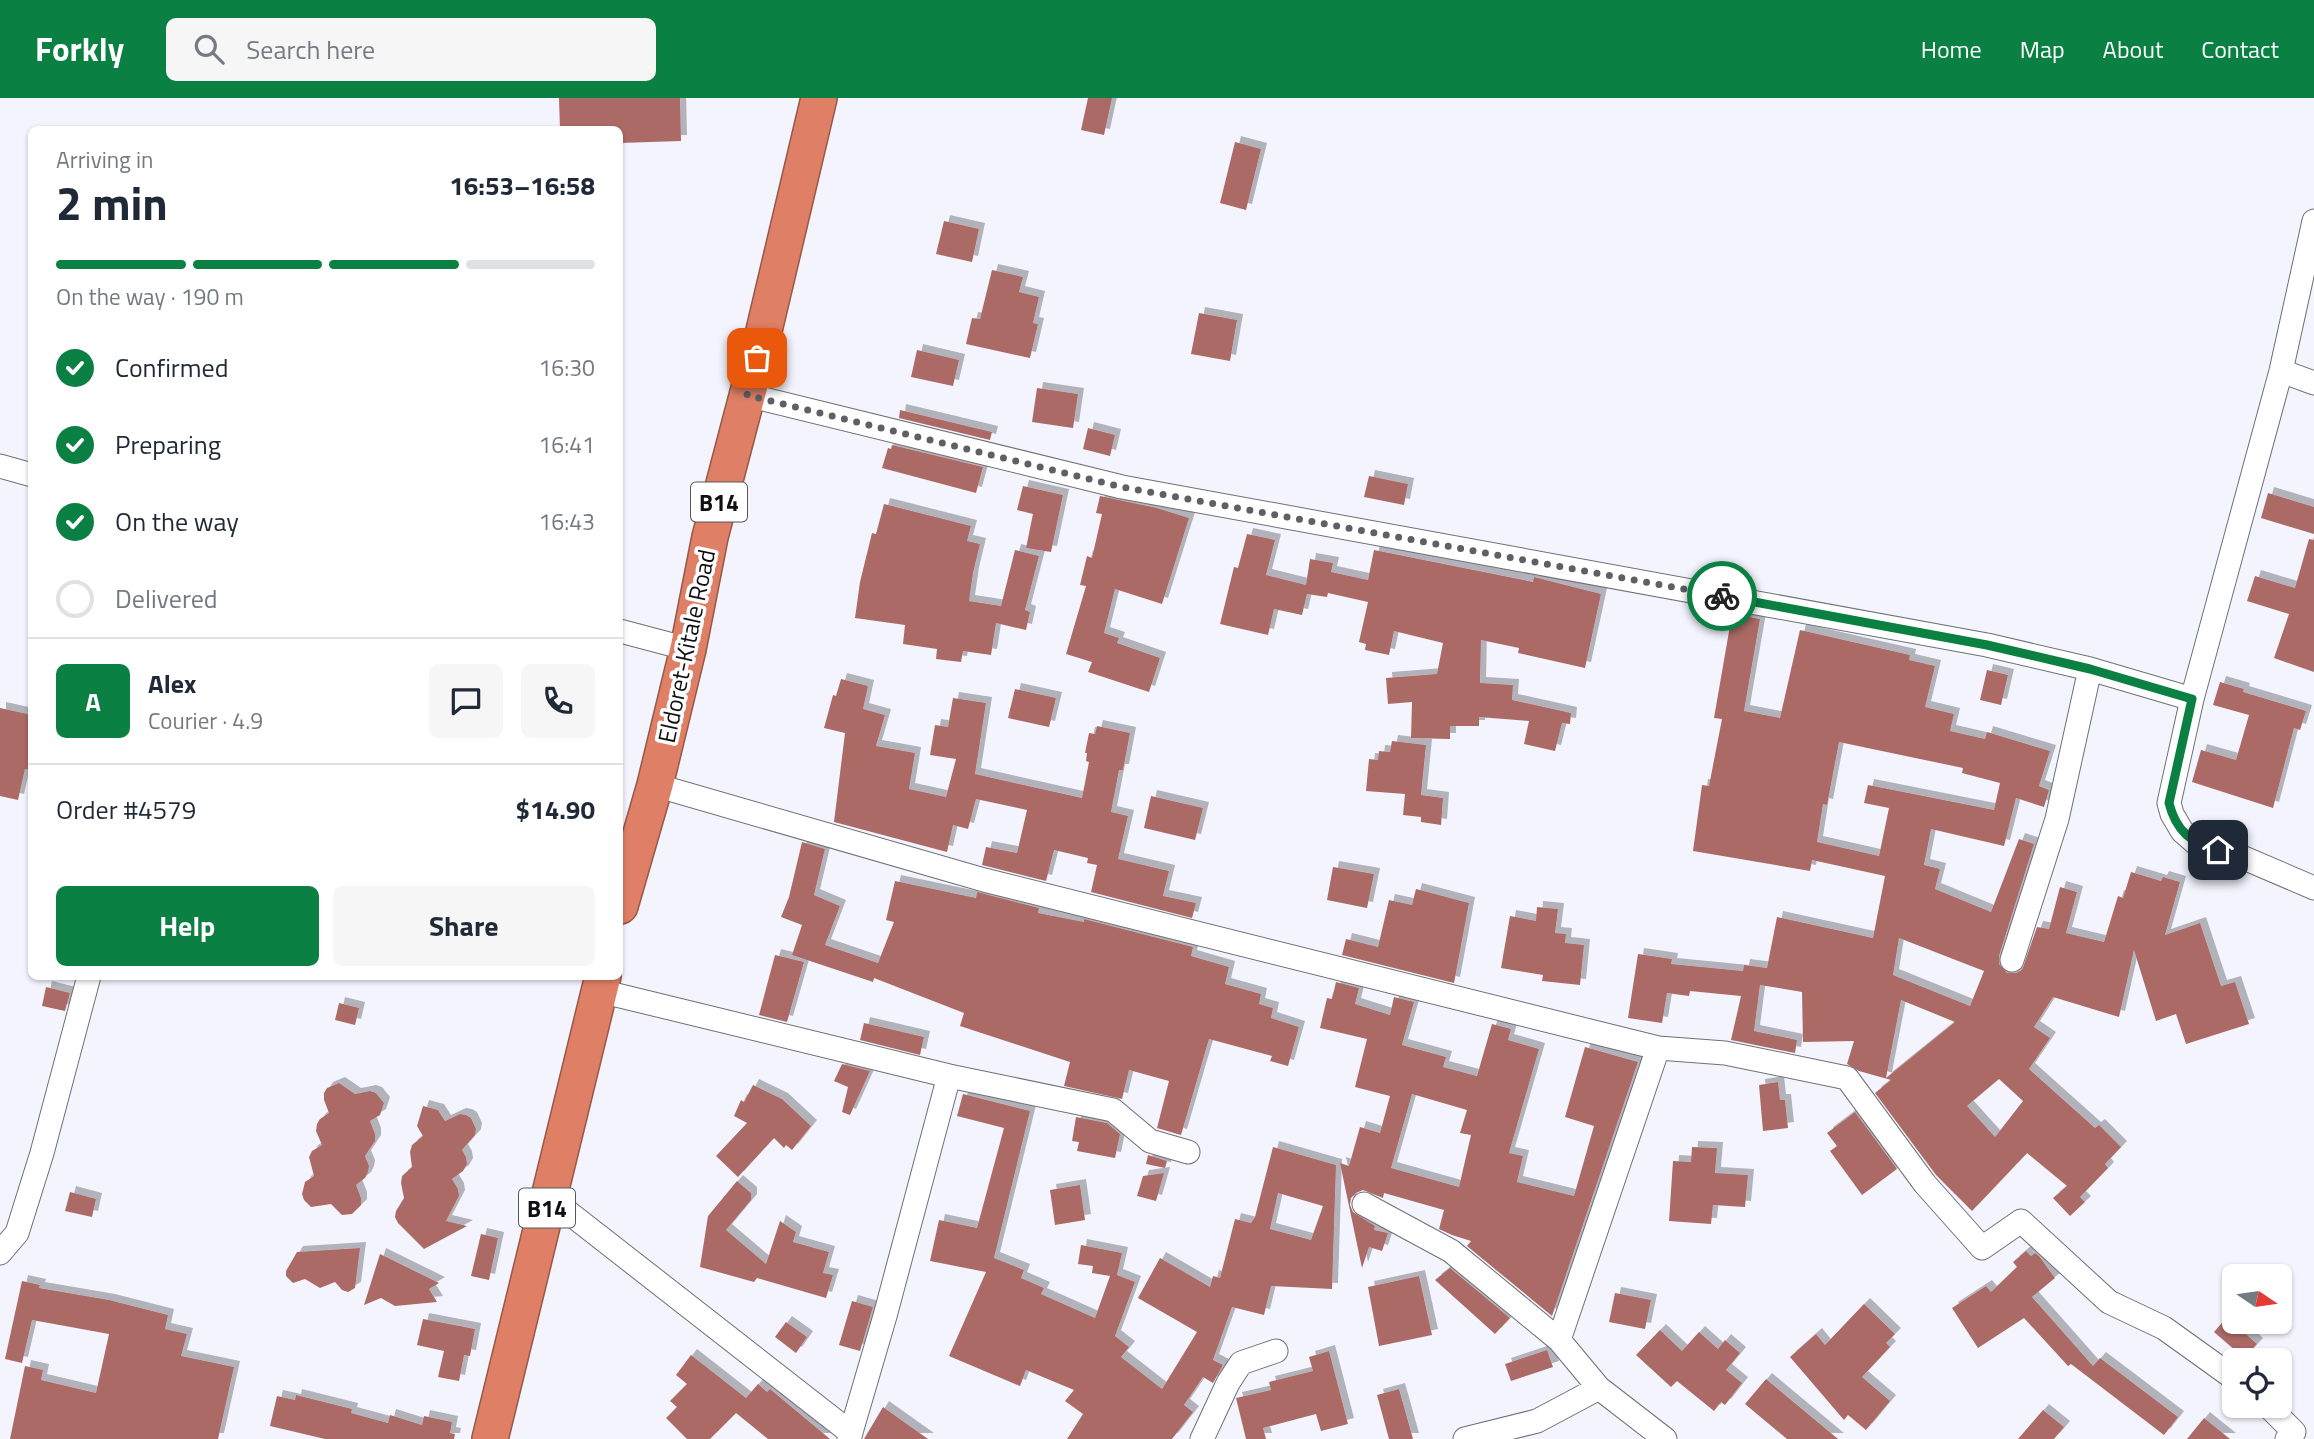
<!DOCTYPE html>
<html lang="en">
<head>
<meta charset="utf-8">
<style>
  :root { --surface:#fff; --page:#f6f6f7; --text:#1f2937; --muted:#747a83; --line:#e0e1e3; --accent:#0b8043 }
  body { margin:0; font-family:"Titillium Web",sans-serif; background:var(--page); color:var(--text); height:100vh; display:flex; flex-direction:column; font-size:26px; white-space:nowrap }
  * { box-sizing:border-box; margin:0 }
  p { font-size:23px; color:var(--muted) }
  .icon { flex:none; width:38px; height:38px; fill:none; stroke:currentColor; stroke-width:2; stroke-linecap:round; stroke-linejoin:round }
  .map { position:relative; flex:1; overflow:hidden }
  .details { position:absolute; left:28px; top:28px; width:595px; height:854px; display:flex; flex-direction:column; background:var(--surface); border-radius:10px; box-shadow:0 2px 5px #0004 }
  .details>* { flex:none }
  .needle { width:46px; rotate:103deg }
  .buttons { position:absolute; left:2222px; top:1166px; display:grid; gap:14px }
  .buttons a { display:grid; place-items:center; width:70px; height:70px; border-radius:10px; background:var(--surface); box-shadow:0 2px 5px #0004; font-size:35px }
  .pin { position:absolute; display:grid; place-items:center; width:60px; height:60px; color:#fff; margin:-30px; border-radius:14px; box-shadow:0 4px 10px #0006 }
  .courier { position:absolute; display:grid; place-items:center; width:70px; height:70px; margin:-35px; border:5px solid #0b8043; border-radius:50%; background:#fff; color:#222; box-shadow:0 2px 9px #0007 }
  .overview em { font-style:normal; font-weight:700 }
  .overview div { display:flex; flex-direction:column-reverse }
  .overview { display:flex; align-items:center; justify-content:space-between; height:119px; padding:0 28px }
  h1 { font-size:46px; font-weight:700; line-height:52px }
  .bar { display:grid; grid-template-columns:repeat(4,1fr); gap:10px 7px; align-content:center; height:84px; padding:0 28px }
  .bar i { height:9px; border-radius:5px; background:var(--line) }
  .bar .active { background:var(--accent) }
  .bar p { grid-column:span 4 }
  .line { display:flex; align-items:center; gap:18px; padding:0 28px; border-top:2px solid var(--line) }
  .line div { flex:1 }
  .round { display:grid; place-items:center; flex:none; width:74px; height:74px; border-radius:10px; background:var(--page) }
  ol { padding:0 28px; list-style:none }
  li { display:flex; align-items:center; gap:21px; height:77px }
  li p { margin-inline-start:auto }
  li .icon { padding:7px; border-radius:50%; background:var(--accent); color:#fff; stroke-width:4 }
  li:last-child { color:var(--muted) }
  li i { width:38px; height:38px; border:4px solid var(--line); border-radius:50% }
  .button { display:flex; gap:14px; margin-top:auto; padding:14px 28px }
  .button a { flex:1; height:80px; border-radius:10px; background:var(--accent); color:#fff; font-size:28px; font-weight:700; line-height:80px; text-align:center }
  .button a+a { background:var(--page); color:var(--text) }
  header { display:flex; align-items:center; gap:42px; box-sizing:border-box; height:98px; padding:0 35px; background:var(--accent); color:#fff }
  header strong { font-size:33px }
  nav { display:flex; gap:38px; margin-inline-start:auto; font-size:24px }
  .search { width:490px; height:63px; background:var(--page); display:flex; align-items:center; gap:18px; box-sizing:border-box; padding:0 24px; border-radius:10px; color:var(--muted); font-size:26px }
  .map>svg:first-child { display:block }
  .building { fill:#ac6b66; fill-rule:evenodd; filter:url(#shadow) }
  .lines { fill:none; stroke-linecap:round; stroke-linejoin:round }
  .minor-casing { stroke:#6f7077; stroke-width:25 }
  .highway-casing { stroke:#975848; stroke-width:38 }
  .minor { stroke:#fff; stroke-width:23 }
  .highway { stroke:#df7f65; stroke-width:35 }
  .done { stroke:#5f6065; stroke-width:7; stroke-dasharray:0 12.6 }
  .route { stroke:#0b8043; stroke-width:9 }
  .labels { text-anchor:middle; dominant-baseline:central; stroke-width:7; stroke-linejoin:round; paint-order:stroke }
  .shield { fill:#fff; stroke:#58585a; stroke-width:2 }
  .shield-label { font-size:23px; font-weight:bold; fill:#101013 }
  .street-label { font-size:24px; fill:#101013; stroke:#fff }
</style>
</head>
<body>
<header>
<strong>Forkly</strong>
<div class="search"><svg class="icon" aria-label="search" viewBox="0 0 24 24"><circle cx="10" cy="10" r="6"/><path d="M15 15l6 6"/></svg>Search here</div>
<nav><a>Home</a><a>Map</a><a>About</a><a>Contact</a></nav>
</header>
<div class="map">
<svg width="2314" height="1341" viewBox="0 0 2314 1341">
  <defs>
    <filter id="shadow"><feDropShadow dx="6" dy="-6" stdDeviation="0" flood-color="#0004"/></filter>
  </defs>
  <rect width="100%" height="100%" fill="#f3f4fd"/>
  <path class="building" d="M559,0H680L681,43L620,45V32H560Z
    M1088,0H1112L1104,37L1081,32Z
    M1235,44L1261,51L1246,112L1220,105Z
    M944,123L979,131L972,164L936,156Z
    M992,172L1023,179L1019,194L1039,199L1033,225L1038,226L1030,260L966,246L972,220L980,221Z
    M1199,215L1237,222L1230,263L1191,256Z
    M917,252L959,262L953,288L911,279Z
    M1037,290L1078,296L1073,330L1032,324Z
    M900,312L992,334L990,342L899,320Z
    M1088,330L1115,337L1110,358L1083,351Z
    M892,347L983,369L976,395L882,370L888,350L891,351Z
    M1369,378L1408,386L1404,407L1364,399Z
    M1023,388L1063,397L1051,454L1026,450L1033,416L1017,412Z
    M2268,395L2314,409V436L2261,420Z
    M1100,398L1157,410L1189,420L1162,506L1115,491L1104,535L1119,540L1117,545L1160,560L1149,594L1088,574L1092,564L1066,556L1086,488L1080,487L1087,458L1092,460L1102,416L1096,415Z
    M884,406L971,428L967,443L980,446L973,475L969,503L1001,508L1015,452L1039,458L1025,512L1030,514L1026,532L996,525L991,557L963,553L961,564L936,561L937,551L903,546L905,527L855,520L860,484L872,435L876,436Z
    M1247,436L1275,442L1266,477L1306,487L1310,461L1333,465L1331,474L1368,482L1374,452L1533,484L1534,479L1601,496L1585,570L1518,555L1519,550L1481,542L1480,585L1513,587L1512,602L1571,615L1570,626L1562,625L1555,653L1524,646L1529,623L1479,619V628H1450V641L1411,640L1412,604L1388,606L1386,580L1437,576L1443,545L1394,533L1389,557L1365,552L1366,546L1359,544L1368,504L1328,495L1327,499L1307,496L1302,517L1274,511L1268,537L1220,526L1234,469L1238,470Z
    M2309,441L2314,442V574L2274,560L2289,516L2247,503L2255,478L2295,490Z
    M1732,516L1760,521L1744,613L1780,620L1800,532L1910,557L1909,562L1935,568L1925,609L1954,616L1950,633L1985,641L1987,634L2050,653L2039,688L2049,692L2044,709L2016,700L2004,748L1931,731L1924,767L1940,771L1935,791L1991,814L2019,741L2034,746L1999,858V866L2007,875H2016L2022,872L2037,829L2049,831L2060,789L2077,794L2066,835L2104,844L2118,798L2123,800L2131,774L2161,783L2163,779L2180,784L2165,837L2200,825L2221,888L2235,884L2249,926L2186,946L2176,916L2156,923L2134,852L2119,919L2053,899L2034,929L2050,940L2029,971L2095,1030L2099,1027L2121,1049L2105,1066L2108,1070L2080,1099L2085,1104L2070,1118L2053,1100L2067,1088L2027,1055L1972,1113L1936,1077L1875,995L1891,982L1859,973L1847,966L1854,943L1803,944L1802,894L1760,887L1754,933L1797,942L1795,955L1731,942L1741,898L1690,893L1689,898L1667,895L1662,925L1628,920L1638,856L1672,861L1671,866L1743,873L1744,867L1767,870L1777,819L1873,840L1885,778L1812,762L1810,773L1693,753L1702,687L1709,688L1722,621L1714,620ZM1839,644L1963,670L1962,675L2000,685L1994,712L1868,687L1864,705L1889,710L1879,758L1817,744L1823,706L1827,707ZM1899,840L1984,873L1970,908L1893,877ZM1901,902L1955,924L1886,980ZM1999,981L2023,1003L1995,1039L1967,1008Z
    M1987,572L2008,577L2001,607L1980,602Z
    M841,581L868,588L863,611L885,617L876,648L915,655L909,691L946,699L956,661L930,657L935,627L948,629L953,600L986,605L975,676L1082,700L1089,664L1086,663L1087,655H1085L1089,635L1095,636L1097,628L1130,635L1123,672H1119L1111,714L1128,718L1118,761L1169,773L1163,798L1196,805L1192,820L1091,794L1097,767L1087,765L1088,760L1054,752L1046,783L982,767L986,749L1017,755L1027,712L976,701L968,731L953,727L947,754L834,724L845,635L824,630L833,597L836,598Z
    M2220,584L2244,591L2243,594L2306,613L2300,632L2294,630L2273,710L2192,684L2201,652L2236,662L2249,617L2213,607Z
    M1015,591L1056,600L1049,629L1008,620Z
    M0,610L32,617V672L25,671L18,702L0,698Z
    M1392,643L1426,647L1421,697L1443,700L1441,727L1421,724V719L1403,717L1405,696L1366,693L1369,661L1378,662L1379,653L1390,654Z
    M1151,698L1203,710L1195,742L1144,730Z
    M802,744L825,751L814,797L840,808L825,847L878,865L894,824L886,822L895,783L976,800L977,794L1039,810L1038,815L1084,824V821L1193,849L1191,858L1229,869L1225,886L1261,896L1259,906L1273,910L1271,920L1299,929L1288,968L1270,963L1272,958L1209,941L1181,1037L1157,1030L1169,983L1129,972L1122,1001L1064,988L1070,964L960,928L964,915L874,880L873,884L792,857L802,827L781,819L789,799Z
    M1333,769L1374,776L1367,810L1327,802Z
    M1416,791L1469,805L1454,885L1342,857L1346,841L1378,849L1389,802L1412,807Z
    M1537,809L1558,811L1555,835L1566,836L1565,845L1584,847L1580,887L1542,883L1543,877L1501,870L1510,818L1536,823Z
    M775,857L804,864L787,924L759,917Z
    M1336,884L1359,890L1355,906L1390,917L1394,899L1414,904L1402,947L1446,959L1443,969L1477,978L1492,926L1511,931L1508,942L1539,951L1509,1055L1523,1058L1517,1084L1574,1098L1594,1028L1565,1019L1585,949L1638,964L1552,1218L1467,1148L1471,1143L1452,1137L1439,1131L1444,1112L1384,1095L1383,1100L1363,1092L1356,1095L1351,1100L1350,1107L1353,1114L1375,1128L1374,1132L1388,1135L1382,1153L1369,1149L1362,1170L1340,1065L1349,1068L1360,1029L1380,1035L1390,998L1355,989L1367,941L1320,930L1327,900L1332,901ZM1412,996L1467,1012L1460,1035L1471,1037L1459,1089L1391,1070Z
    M46,889L70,895L65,913L42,908Z
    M339,905L359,910L355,927L335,922Z
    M864,925L924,939L920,957L860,942Z
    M842,966L870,973L850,1017L842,1014L848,989L834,983Z
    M1778,984L1780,1002H1785L1788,1030L1763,1033L1759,987Z
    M339,985L355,996L370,993L376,995L384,1005L380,1017L370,1023L375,1036V1043L365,1058L369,1068L368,1074L365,1080L356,1087L361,1100V1107L352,1116L342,1117L331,1106L311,1109L304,1102L302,1096L305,1084L314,1078L309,1059L312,1053L322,1047L316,1033L317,1026L320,1021L329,1015L324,1002V995L327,990Z
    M753,987L782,1001L811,1028L792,1052L786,1047L784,1050L774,1040L738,1079L716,1058L747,1025L734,1018L741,1002L744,1004Z
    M963,996L1030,1013L994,1160L1024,1172L1021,1180L1044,1190L1041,1196L1095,1220L1110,1178L1092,1175L1093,1168L1078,1166L1081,1147L1122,1155L1117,1177L1135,1184L1115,1238L1129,1249L1121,1259L1162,1291L1197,1234L1138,1200L1160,1160L1210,1189L1213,1178L1220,1180L1235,1121L1251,1125L1255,1119L1273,1049L1336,1067L1332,1191L1271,1188L1264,1217L1232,1209L1213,1262L1223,1267L1213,1285L1203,1279L1184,1307L1193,1314L1172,1341H1067L1083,1316L1065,1303L1074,1292L1026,1272L1020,1288L949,1258L986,1174L930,1163L939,1122L977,1130L1004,1030L957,1018ZM1278,1095L1323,1108L1311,1142L1270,1131Z
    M423,1008L438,1012L445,1023L460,1016L466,1017L471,1020L476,1031L475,1037L462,1052L466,1059L467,1066L463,1073L452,1081L458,1091L459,1098L446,1123L467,1128L424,1151L398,1125L395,1119L396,1113L404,1100L401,1085L402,1078L412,1069L410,1054L412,1047L423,1038L417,1028Z
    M1855,1014L1897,1071L1862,1097L1830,1053L1837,1048L1827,1035Z
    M1076,1019L1107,1025L1120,1036L1115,1060L1077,1053L1079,1044L1072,1043Z
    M1692,1049L1717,1050L1715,1075L1748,1077L1745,1109L1713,1107L1711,1126L1669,1123L1673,1063L1691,1064Z
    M1148,1057L1167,1063L1165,1070L1146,1066Z
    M1164,1075L1156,1103L1137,1098L1143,1078Z
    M737,1083L751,1095V1102L726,1132L766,1166L780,1123L796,1134L793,1144L829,1154L823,1175L833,1177L826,1200L757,1180L754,1184L700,1169L708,1118Z
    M1080,1087L1085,1122L1055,1127L1050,1092Z
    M70,1094L96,1101L92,1119L65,1113Z
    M481,1136L498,1140L489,1182L471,1178Z
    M360,1150L355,1190L348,1194L342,1192L335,1184L320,1190L305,1181L293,1185L286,1178V1173L297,1154Z
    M2026,1153L2031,1158L2035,1155L2039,1158L2055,1180L2032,1199L2093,1268L2100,1260L2178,1319L2164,1337L2071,1266L2068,1268L2024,1220L1978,1250L1952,1210L1986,1188L1991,1194L2017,1169L2013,1164Z
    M380,1156L439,1185L429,1191L437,1204L395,1208L381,1200L364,1207Z
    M1450,1170L1510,1220L1495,1236L1435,1182Z
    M1419,1178L1432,1237L1379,1248L1368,1189Z
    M22,1183L40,1187L39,1190L109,1202L168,1217L165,1231L187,1236L181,1258L234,1269L218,1341H10L25,1268L43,1272L41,1282L96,1295L109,1236L32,1222L22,1265L5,1261Z
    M1615,1195L1651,1202L1645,1231L1609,1224Z
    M852,1203L873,1209L860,1253L839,1247Z
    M1864,1206L1895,1236L1886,1245L1890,1249L1862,1279L1890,1303L1866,1332L1848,1317L1844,1322L1790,1259L1816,1236L1825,1247Z
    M2227,1219L2257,1246L2244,1260L2214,1234Z
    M423,1221L475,1231L470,1258L464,1257L459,1283L438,1279L444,1253L417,1247Z
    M786,1224L807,1239L796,1255L775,1239Z
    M1660,1232L1682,1253L1699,1234L1718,1251L1725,1242L1740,1255L1726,1272L1742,1285L1725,1307L1721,1304L1714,1313L1677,1283L1671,1289L1636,1257Z
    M1547,1252L1553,1269L1511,1283L1505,1266Z
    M1329,1253L1348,1326L1321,1333L1316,1316L1263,1330L1266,1341H1246L1236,1300L1271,1292L1269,1284L1313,1273L1309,1259Z
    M691,1257L746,1300L758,1286L767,1294L770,1291L830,1341H768L736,1315L710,1341H687L666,1320L677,1309L670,1303L687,1286L676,1277Z
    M1766,1281L1838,1341H1787L1745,1306Z
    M1399,1291L1413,1341H1389L1377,1297Z
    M296,1297L352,1311L351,1315L388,1325L390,1317L422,1327L424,1318L452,1324L450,1335L455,1336L454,1341H325L270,1328L277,1298L295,1302Z
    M883,1309L928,1341H864Z
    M2043,1312L2064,1329L2054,1341H2018Z
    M2204,1320L2230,1341H2187Z"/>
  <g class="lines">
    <defs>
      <path id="minor" d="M2314,123L2281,273L2192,601L2169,705L2172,716L2182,733L2198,747L2237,757L2314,790
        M2281,273L2314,285
        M747,297L1122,389L1987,547L2090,571L2192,601
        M0,368L32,377
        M620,533L688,551
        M655,687L984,782L1658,950L1725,955L1847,980L1925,1086L1982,1150L2021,1123L2109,1204L2164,1230L2235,1281
        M2012,862L2057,721L2090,571
        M600,893L949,978L1113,1012L1150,1043L1188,1054
        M550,1100L851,1335
        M1364,1106L1451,1153L1559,1242
        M0,1155L17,1135L42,1055L89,878
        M1599,1290L1559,1242L1658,950
        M2267,1307L2294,1334L2287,1341
        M849,1341L885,1218L949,978
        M1202,1341L1228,1285L1241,1265L1276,1253
        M1465,1341L1537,1323L1599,1290L1665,1341"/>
      <path id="highway" d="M620,808L655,687L688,551L710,439L762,241L819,0
        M490,1341L603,878"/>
    </defs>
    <use href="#minor" class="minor-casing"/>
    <use href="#highway" class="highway-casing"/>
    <use href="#minor" class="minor"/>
    <use href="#highway" class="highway"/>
  </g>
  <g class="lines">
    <path class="done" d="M757,260L747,297L1122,389L1722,498"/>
    <path class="route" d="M1722,498L1987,547L2090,571L2192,601L2169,705C2176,733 2191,745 2218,752"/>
  </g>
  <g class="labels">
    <g class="shield">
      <rect x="691" y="384.5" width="56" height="39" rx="5"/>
      <rect x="519" y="1090.5" width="56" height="39" rx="5"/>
    </g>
    <g class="shield-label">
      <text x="719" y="404">B14</text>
      <text x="547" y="1110">B14</text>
    </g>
    <g class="street-label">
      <text transform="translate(686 548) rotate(-78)">Eldoret-Kitale Road</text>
    </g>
  </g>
</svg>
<div class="buttons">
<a><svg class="needle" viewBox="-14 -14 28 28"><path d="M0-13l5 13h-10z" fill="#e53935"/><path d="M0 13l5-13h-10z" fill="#747a83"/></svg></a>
<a><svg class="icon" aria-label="locate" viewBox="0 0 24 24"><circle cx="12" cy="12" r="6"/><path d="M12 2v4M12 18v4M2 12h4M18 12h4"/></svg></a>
</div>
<div class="pin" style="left:757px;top:260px;background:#ea580c"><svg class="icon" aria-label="bag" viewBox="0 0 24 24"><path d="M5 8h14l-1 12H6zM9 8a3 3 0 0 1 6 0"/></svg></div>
<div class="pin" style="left:2218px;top:752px;background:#1f2937"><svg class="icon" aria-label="home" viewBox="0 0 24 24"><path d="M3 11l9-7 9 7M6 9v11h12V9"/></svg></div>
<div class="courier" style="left:1722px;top:498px"><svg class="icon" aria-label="bike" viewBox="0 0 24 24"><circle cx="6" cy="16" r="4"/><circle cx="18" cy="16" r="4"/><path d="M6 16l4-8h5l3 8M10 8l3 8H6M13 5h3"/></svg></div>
<section class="details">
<div class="overview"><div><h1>2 min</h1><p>Arriving in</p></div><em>16:53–16:58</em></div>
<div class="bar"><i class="active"></i><i class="active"></i><i class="active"></i><i></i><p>On the way · 190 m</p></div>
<ol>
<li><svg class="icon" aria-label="check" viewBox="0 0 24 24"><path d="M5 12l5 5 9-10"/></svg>Confirmed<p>16:30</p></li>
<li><svg class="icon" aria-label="check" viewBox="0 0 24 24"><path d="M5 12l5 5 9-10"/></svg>Preparing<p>16:41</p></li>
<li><svg class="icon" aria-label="check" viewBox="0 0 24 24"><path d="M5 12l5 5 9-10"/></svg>On the way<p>16:43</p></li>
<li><i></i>Delivered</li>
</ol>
<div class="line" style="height:126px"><b class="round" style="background:var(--accent);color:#fff">A</b><div><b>Alex</b><p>Courier · 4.9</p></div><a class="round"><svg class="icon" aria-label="chat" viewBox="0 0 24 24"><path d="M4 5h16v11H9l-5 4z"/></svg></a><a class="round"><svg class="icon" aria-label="phone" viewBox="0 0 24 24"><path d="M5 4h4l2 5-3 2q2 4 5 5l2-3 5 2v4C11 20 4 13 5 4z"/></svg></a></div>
<div class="line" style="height:91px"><div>Order #4579</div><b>$14.90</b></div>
<div class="button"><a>Help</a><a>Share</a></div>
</section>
</div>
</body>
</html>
